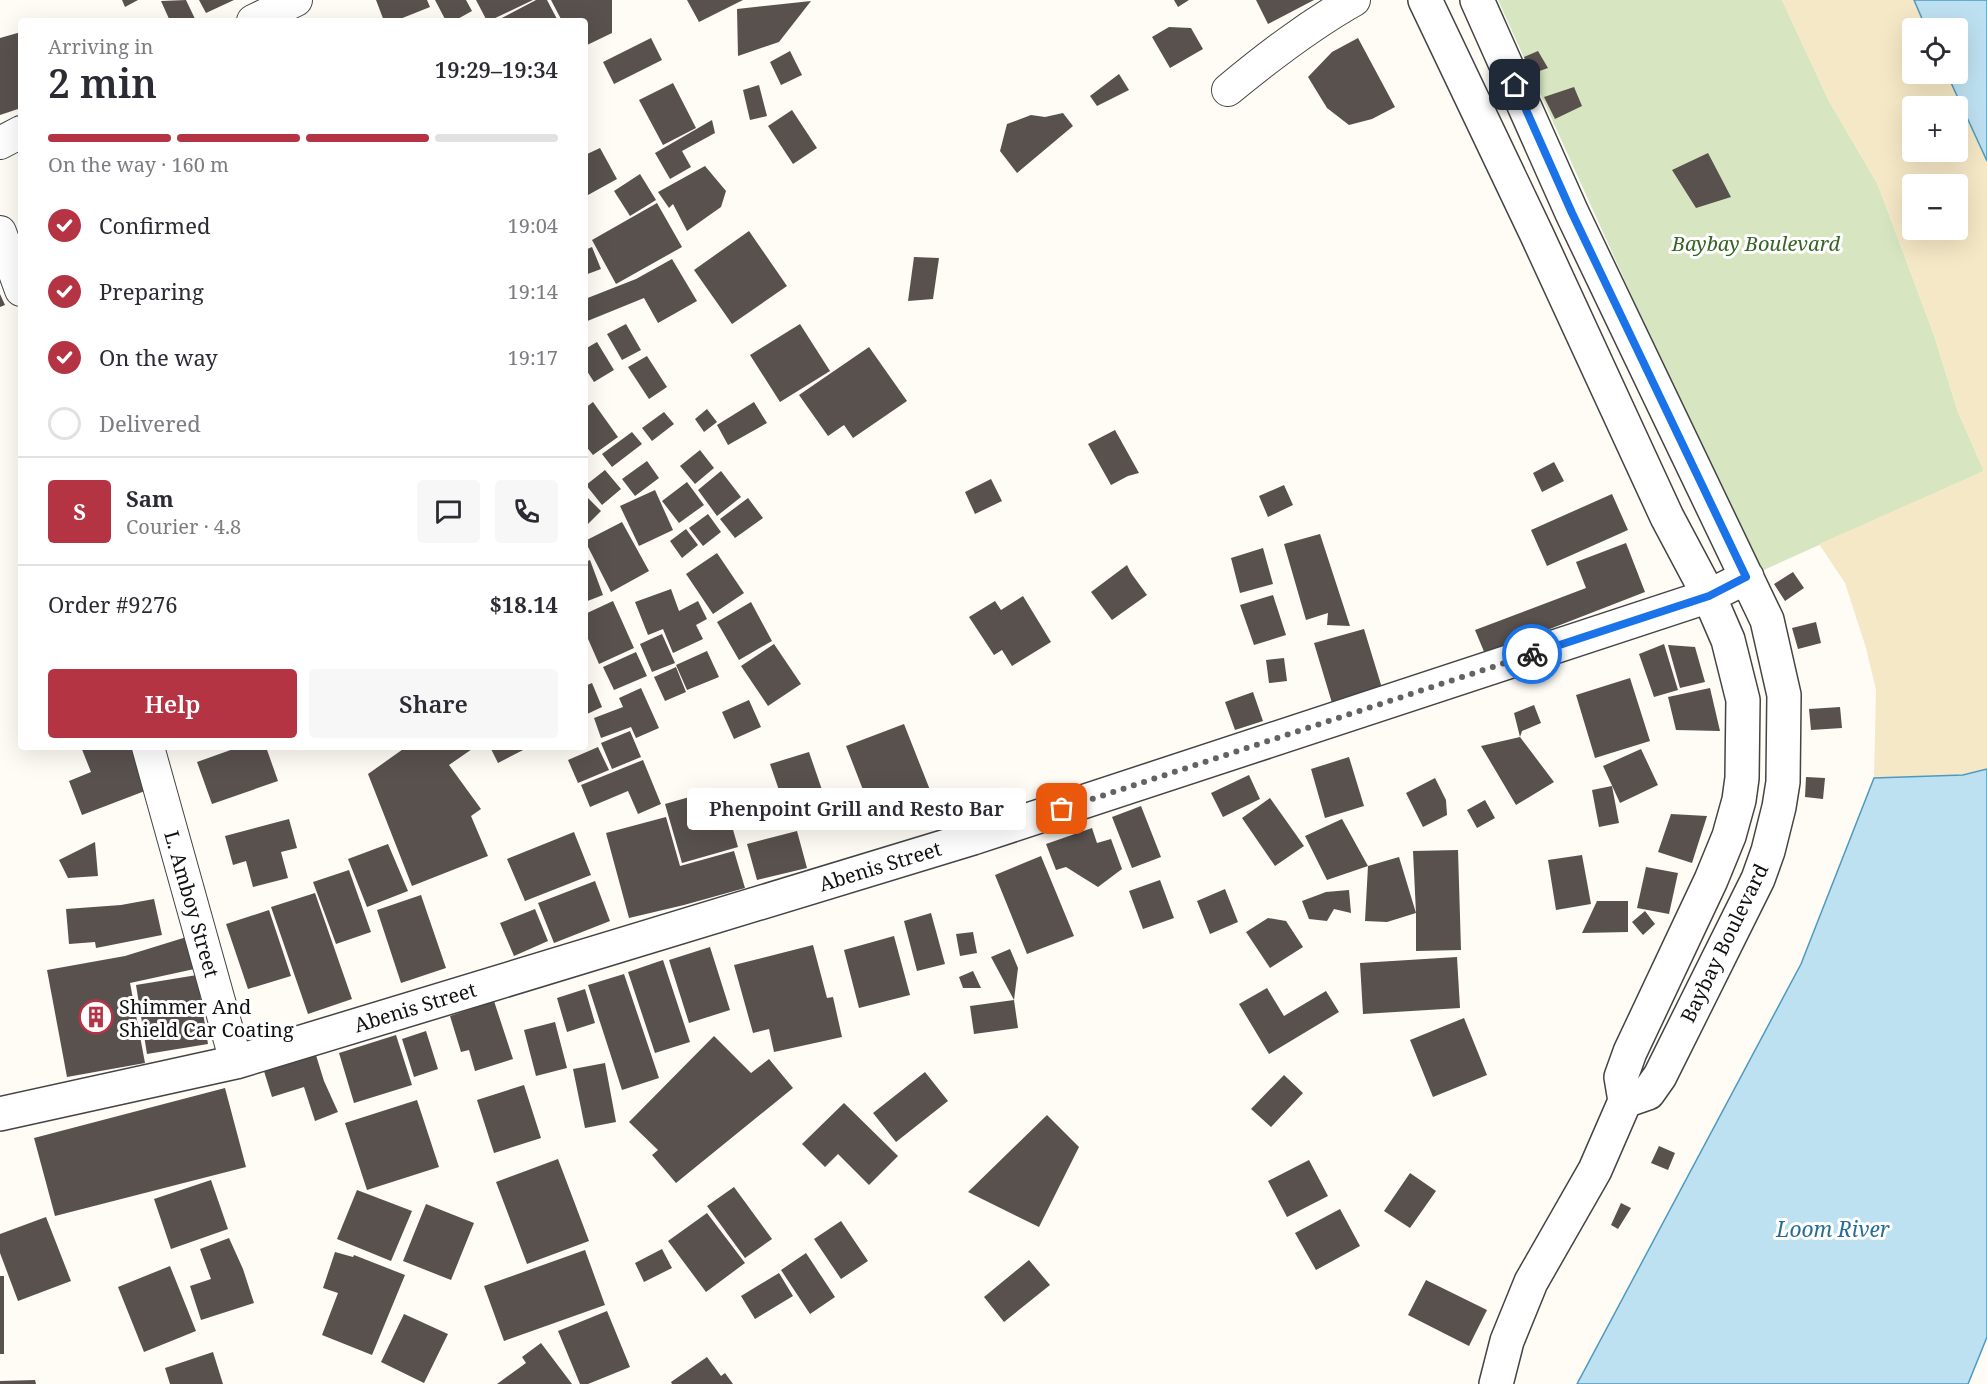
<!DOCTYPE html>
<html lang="en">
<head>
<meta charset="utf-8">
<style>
  :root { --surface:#fff; --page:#f7f7f7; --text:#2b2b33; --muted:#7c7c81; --line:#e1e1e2; --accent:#b53443 }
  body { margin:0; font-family:"Noto Serif",serif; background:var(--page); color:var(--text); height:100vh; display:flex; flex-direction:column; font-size:22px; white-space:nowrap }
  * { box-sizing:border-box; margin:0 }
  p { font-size:20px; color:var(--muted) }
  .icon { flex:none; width:33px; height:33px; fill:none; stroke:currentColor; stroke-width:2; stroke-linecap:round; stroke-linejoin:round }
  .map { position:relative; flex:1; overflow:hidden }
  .details { position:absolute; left:18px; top:18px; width:570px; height:732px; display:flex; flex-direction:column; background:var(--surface); border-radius:6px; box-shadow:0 6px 24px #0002 }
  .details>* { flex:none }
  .controls { position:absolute; left:1902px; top:18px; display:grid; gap:12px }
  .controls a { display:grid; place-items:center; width:66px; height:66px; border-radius:6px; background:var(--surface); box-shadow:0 6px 24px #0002; font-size:30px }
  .pin { position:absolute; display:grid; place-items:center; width:51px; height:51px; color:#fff; margin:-26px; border-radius:12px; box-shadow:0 3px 9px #0006 }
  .courier { position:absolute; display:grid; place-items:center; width:60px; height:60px; margin:-30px; border:4px solid #1a73e8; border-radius:50%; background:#fff; color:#222; box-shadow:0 2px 8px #0007 }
  .bubble { position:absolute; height:42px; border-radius:6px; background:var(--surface); box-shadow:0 6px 24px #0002; font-size:20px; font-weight:600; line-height:42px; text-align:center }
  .head em { font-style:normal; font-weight:600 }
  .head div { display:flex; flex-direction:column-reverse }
  .head { display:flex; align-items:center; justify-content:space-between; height:102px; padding:0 30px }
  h1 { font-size:39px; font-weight:600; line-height:45px }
  .bar { display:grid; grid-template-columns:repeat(4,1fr); gap:9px 6px; align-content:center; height:72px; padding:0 30px }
  .bar i { height:8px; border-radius:4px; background:var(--line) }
  .bar .current { background:var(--accent) }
  .bar p { grid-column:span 4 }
  .line { display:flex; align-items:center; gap:15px; padding:0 30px; border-top:2px solid var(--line) }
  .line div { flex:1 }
  .round { display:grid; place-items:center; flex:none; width:63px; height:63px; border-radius:6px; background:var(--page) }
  ol { padding:0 30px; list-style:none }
  li { display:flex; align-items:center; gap:18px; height:66px }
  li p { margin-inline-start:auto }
  li .icon { padding:6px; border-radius:50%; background:var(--accent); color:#fff; stroke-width:4 }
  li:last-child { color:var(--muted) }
  li i { width:33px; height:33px; border:3px solid var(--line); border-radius:50% }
  .cta { display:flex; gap:12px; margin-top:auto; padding:12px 30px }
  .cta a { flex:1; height:69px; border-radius:6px; background:var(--accent); color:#fff; font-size:24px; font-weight:600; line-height:69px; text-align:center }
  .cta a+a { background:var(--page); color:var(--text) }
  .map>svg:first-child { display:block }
  .green { fill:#d7e6c1 }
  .sand { fill:#f5e8c6; fill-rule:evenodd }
  .water { fill:#bee1f1; stroke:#4c9ac1; stroke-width:1.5 }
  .building { fill:#58514e }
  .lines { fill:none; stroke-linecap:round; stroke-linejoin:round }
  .minor-casing { stroke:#444; stroke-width:34 }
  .tertiary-casing { stroke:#444; stroke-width:36 }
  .minor { stroke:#fff; stroke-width:32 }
  .tertiary { stroke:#fff; stroke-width:33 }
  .done { stroke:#646361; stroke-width:6; stroke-dasharray:0 10.8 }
  .route { stroke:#1a73e8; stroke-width:8 }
  .labels { text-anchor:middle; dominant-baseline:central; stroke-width:6; stroke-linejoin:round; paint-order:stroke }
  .park-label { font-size:20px; font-style:italic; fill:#376326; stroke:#fff }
  .street-label { font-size:20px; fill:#111; stroke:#fff }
  .poi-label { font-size:20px; fill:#111; stroke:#fff; text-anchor:start }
  .water-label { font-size:21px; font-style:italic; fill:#246d98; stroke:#fff }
</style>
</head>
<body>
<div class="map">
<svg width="1987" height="1384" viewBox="0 0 1987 1384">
  <rect width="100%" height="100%" fill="#fefcf5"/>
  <path class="green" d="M1498,0H1782L1828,99L1878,185L1934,335L1958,412L1984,471L1757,573Z"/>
  <path class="sand" d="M1782,0H1914L1926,28H1912V74H1947L1987,161V769L1963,775L1874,778L1876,690L1866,648L1845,583L1819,544L1984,471L1958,412L1934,335L1878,185L1828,99ZM1912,106H1958V152H1912ZM1912,184H1958V230H1912Z"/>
  <path class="water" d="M1914,0H1987V161L1947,74H1958V28H1926Z
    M1987,769V1337L1968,1384H1577L1801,964L1874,778L1963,775Z"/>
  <path class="building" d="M122,0H138L125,7Z
    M186,0L196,21H170L161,1Z
    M199,0H234L206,13Z
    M376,0H427L430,7L395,21H384Z
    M435,0H466L472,11L454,21H446Z
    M476,0H533L489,21H487Z
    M536,0H547L558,21H496Z
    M551,0H612V33L585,46V21H562Z
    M687,0H743L699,22Z
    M1174,0H1189L1178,7Z
    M1256,0H1314L1268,24Z
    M811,1L779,42L738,56L737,9Z
    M1169,27L1191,28L1203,49L1170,68L1152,37Z
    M21,32V108L0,115V38Z
    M651,38L662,60L614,84L603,62Z
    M1358,38L1395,107L1372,119L1349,125L1327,108L1308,77L1332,52Z
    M790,51L802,75L781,85L770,62Z
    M1538,51L1548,68L1531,74L1524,57Z
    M1119,74L1129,90L1097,106L1090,96Z
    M673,83L696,128L663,145L639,100Z
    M759,85L767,116L750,120L743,90Z
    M1574,87L1582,106L1555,119L1544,97Z
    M792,110L817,148L793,164L768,126Z
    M1063,113L1073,126L1017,173L1000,151L1007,124L1031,115L1045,117Z
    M712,120L715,133L682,151L691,167L670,179L655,153Z
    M600,148L617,179L588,195L585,189V155Z
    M1708,153L1731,197L1696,208L1672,170Z
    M705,166L726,191L721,207L687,231L673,204L669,208L658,192Z
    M640,174L656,200L630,216L614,191Z
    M657,203L682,247L616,284L592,240Z
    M749,231L787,286L732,324L694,270Z
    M592,247L601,269L585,275V250Z
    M914,257L939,258L933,299L908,301Z
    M672,259L697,301L658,323L644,298L585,322V299L636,279Z
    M0,294L5,305L0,307Z
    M626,324L641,350L622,360L607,334Z
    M800,324L830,371L780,402L750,355Z
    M597,342L614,370L594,382L585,368V349Z
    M869,347L907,401L853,438L844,425L828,436L799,395Z
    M647,356L667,387L649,399L628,367Z
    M593,402L618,437L593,455L585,445V408Z
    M754,402L767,423L728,445L717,425Z
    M707,409L717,422L704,432L695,419Z
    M664,412L674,424L652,441L642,428Z
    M1115,430L1139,473L1128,476L1111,485L1088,444Z
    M632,432L642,444L612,467L602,454Z
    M700,450L714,468L695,484L680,466Z
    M647,461L659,478L635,496L622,479Z
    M1554,462L1564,481L1542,492L1533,473Z
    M605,470L621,489L602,505L586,485Z
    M721,471L741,497L717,516L698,490Z
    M991,479L1002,501L975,514L965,492Z
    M687,482L704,505L679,523L662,501Z
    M1284,485L1293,505L1268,517L1259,496Z
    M655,490L673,530L639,546L620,506Z
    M1612,494L1628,530L1547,566L1531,530Z
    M585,495L601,511L585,527Z
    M748,498L763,518L735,538L720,519Z
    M708,514L721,532L703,546L689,528Z
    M622,522L649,571L611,592L585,541Z
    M686,529L698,545L682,558L670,541Z
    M1320,534L1350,626L1327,625L1328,613L1306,620L1284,544Z
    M1626,543L1645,592L1485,654L1475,630L1586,588L1576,562Z
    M1263,548L1273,584L1240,593L1231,558Z
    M717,553L744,593L713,614L686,574Z
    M590,560L603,595L585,602V562Z
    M1127,565L1131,573L1147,595L1112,620L1091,592Z
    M1793,572L1804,588L1785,601L1774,584Z
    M671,589L679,611L698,601L707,619L696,625L703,639L673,653L663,629L648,635L635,602Z
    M1273,595L1286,635L1254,645L1240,605Z
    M1023,596L1051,642L1012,666L1002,650L994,655L969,617L995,601L1001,610Z
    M613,601L634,648L599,664L585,632V614Z
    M751,602L772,641L739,660L717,622Z
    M1816,622L1821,643L1798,649L1792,628Z
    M1364,629L1382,688L1332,703L1314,643Z
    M662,634L675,663L652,672L640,644Z
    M774,644L801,684L768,706L741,666Z
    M1664,644L1678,690L1654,697L1639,654Z
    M1668,645L1695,647L1705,682L1680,688Z
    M707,651L719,677L687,690L676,665Z
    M636,652L647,676L614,690L603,667Z
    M1284,658L1287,681L1269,683L1266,660Z
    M676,667L686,692L665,701L654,677Z
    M1630,678L1650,741L1595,758L1576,695Z
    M592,683L602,707L585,715V686Z
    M641,688L659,728L636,738L631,727L601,738L594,718L623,707L619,698Z
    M1710,688L1720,731L1676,730L1668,697Z
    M1253,692L1263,721L1235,730L1225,702Z
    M749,700L761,727L734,739L722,712Z
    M1534,705L1541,723L1522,731L1520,737L1514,713Z
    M1840,707L1842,728L1811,730L1809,709Z
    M904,724L930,790L872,813L846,746Z
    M630,731L641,757L612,769L601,743Z
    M1520,737L1554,782L1516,805L1481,746Z
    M81,747H143L158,786L82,815L69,781L91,772Z
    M239,747H266L278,781L212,804L197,762Z
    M406,747H475L449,765L481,809L471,816L488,856L412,886L368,774Z
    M490,747H529L498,763Z
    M598,747L609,770L578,783L568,760Z
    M1641,749L1658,785L1620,803L1603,766Z
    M809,752L831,816L792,828L770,764Z
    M1349,757L1364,806L1325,818L1311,769Z
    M643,760L661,804L638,814L628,791L590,807L581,785Z
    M1249,775L1260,799L1223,817L1211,793Z
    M1806,777L1825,778L1823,799L1805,797Z
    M1435,778L1446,800L1447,815L1423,827L1406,793Z
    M1612,786L1619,823L1599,827L1592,790Z
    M721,788L738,847L682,863L665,804Z
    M1270,798L1304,846L1275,866L1242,818Z
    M1485,800L1495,818L1477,828L1467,810Z
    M1141,806L1161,857L1132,868L1112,817Z
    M1671,814L1707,816L1692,863L1658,852Z
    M666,817L680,866L734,851L745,888L684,905L629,918L606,833Z
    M289,819L297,848L281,852L288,878L253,887L246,861L233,865L225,836Z
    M1342,819L1368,866L1327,880L1305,836Z
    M1092,828L1097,843L1111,839L1122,869L1098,887L1066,867L1056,870L1046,844Z
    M797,831L807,868L757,880L747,844Z
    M574,832L591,875L525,901L507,859Z
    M95,842L98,876L68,878L59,860Z
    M388,844L408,891L367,907L348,859Z
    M1458,850L1461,950L1416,951V913L1387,922L1365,921L1368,866L1399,857L1416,913L1413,851Z
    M1582,855L1591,904L1556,910L1548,860Z
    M1041,856L1074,936L1027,954L995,875Z
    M1646,867L1678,873L1669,914L1637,908Z
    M349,870L371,932L336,944L313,882Z
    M1160,880L1174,918L1143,929L1129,891Z
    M595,881L610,921L554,943L538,903Z
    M1225,889L1238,922L1210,934L1197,901Z
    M1349,890L1351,913L1334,909L1327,921L1309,919L1302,901L1326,892Z
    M315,893L352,999L308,1014L271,907Z
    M421,895L446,968L401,983L377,910Z
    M154,899L162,935L96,948L95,942L69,944L66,909L121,905Z
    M1597,901H1628V932L1582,933Z
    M535,909L548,941L514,956L500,923Z
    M269,910L291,976L248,989L226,924Z
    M1645,911L1655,924L1643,935L1632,922Z
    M931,913L945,964L917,971L904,921Z
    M1268,918L1286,921L1303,947L1270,968L1246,932Z
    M973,932L977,953L960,956L956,934Z
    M193,935L199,968L130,983L145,1063L67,1077L47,970L125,956Z
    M894,936L910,995L859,1008L844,950Z
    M813,945L827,998L833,997L842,1037L774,1052L769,1029L753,1033L734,965Z
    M710,947L730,1010L689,1023L669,960Z
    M1010,949L1018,968L1014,1000L991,957Z
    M1457,957L1460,1008L1363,1014L1360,963Z
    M663,960L690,1042L655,1053L628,972Z
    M973,971L981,988H963L959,977Z
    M624,974L659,1078L622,1090L588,985Z
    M197,975L208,1044L147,1054L136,985Z
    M1267,988L1284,1016L1326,991L1339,1012L1269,1054L1239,1004Z
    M585,989L595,1023L567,1032L557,998Z
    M1014,1000L1018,1028L974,1034L970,1006Z
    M494,1001L513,1059L475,1071L469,1050L461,1052L450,1016Z
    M1464,1018L1487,1075L1433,1097L1410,1040Z
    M555,1022L567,1068L536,1076L524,1030Z
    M426,1031L438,1069L414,1077L402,1039Z
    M396,1035L412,1085L354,1103L339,1053Z
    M714,1036L751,1073L769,1059L793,1088L676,1183L652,1155L658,1150L629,1122Z
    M315,1052L324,1081L338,1112L315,1121L304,1087L272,1097L263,1068Z
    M605,1063L616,1122L585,1128L573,1069Z
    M925,1072L948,1101L896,1142L873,1113Z
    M1284,1075L1303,1093L1271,1127L1251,1109Z
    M524,1085L541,1138L494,1153L477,1100Z
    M225,1088L246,1167L55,1216L34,1138Z
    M417,1100L439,1167L367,1190L345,1123Z
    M844,1103L898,1156L869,1185L838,1154L825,1167L802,1144Z
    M1047,1115L1079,1147L1039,1227L968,1192Z
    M1659,1146L1675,1153L1668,1170L1651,1163Z
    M558,1159L589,1241L527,1264L496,1182Z
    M1309,1160L1328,1196L1287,1217L1268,1181Z
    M1410,1173L1436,1191L1410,1228L1384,1211Z
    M211,1180L228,1229L171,1249L154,1199Z
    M734,1187L772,1239L745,1258L707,1206Z
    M357,1190L412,1211L391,1261L337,1239Z
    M1621,1203L1631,1208L1618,1229L1611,1225Z
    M426,1204L474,1223L451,1280L403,1261Z
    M1340,1209L1360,1246L1316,1270L1295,1233Z
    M707,1213L745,1263L706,1292L668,1241Z
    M46,1217L71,1281L18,1301L0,1253V1234Z
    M841,1221L868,1261L841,1279L814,1239Z
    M229,1238L243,1269L254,1303L201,1320L190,1286L211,1279L200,1249Z
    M662,1249L672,1268L644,1282L635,1263Z
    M585,1250L605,1305L504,1341L484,1286Z
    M335,1252L353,1257L354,1255L405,1275L372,1355L322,1335L338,1293L323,1288Z
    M806,1253L835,1297L810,1314L781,1270Z
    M1029,1260L1050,1285L1004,1322L984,1297Z
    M170,1266L196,1331L144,1352L118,1287Z
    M779,1273L793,1296L755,1319L741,1296Z
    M0,1276H4V1354H0Z
    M1426,1280L1487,1310L1469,1346L1408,1315Z
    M607,1311L630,1367L588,1384H580L558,1331Z
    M404,1314L448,1334L424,1383L381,1362Z
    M541,1343L572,1384H497L526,1363L522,1357Z
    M213,1352L223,1384H170L165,1368Z
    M707,1357L721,1376L725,1373L733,1384H672L671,1382Z
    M35,1380L36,1384H0V1381Z"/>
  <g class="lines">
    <defs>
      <path id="minor" d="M253,21L296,0
        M1228,90C1268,57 1308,26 1354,0
        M0,143L21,132
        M0,232L21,290
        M148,747L236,1062"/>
      <path id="tertiary" d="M1425,0L1537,235L1667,517L1709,596L1728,640L1743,700L1742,778L1739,800L1729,836L1711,880L1630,1052L1621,1077L1625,1101L1595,1170L1531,1282L1507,1341L1496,1384
        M1477,0L1572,213L1767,620L1784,695L1783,782L1779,807L1768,851L1758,879L1660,1076L1648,1093L1625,1101
        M0,1114L236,1062L973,838L1709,596L1747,577"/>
    </defs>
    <use href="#minor" class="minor-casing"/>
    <use href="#tertiary" class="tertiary-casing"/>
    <use href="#minor" class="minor"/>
    <use href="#tertiary" class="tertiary"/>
  </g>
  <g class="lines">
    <path class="done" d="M1062,809L1532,654"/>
    <path class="route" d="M1515,85L1572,213L1746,577L1709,596L1532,654"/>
  </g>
  <defs>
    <symbol id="building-ring" viewBox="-11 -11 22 22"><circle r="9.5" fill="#fff" stroke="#b53443" stroke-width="1.5"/><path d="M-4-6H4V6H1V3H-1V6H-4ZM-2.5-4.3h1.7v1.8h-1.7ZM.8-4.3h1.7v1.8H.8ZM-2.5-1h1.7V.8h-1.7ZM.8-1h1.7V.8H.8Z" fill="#b53443"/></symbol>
  </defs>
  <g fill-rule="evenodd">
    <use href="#building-ring" x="77" y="998" width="38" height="38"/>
  </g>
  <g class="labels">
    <g class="park-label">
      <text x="1756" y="243">Baybay Boulevard</text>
    </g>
    <g class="street-label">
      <text transform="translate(880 866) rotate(-17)">Abenis Street</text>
      <text transform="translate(192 904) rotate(74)">L. Amboy Street</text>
      <text transform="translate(1724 943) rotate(-64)">Baybay Boulevard</text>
      <text transform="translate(415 1007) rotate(-17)">Abenis Street</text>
    </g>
    <g class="poi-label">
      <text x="119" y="1006">Shimmer And<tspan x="119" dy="23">Shield Car Coating</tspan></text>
    </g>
    <g class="water-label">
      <text x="1833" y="1229">Loom River</text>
    </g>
  </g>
</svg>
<div class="controls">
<a><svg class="icon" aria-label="locate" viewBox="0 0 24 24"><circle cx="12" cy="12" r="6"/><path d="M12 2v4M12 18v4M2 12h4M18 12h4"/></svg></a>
<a>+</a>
<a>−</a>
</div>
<div class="pin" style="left:1062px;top:809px;background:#ea580c"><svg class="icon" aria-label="bag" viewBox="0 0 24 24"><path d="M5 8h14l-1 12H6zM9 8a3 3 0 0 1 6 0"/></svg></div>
<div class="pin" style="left:1515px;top:85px;background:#1f2937"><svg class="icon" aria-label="home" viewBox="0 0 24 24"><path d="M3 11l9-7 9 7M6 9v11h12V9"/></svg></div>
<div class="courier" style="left:1532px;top:654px"><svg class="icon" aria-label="bike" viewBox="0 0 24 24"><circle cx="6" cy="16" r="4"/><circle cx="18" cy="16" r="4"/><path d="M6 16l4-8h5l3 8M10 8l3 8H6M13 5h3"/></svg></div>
<div class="bubble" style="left:687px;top:788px;width:339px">Phenpoint Grill and Resto Bar</div>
<section class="details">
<div class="head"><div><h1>2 min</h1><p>Arriving in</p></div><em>19:29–19:34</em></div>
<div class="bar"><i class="current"></i><i class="current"></i><i class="current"></i><i></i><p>On the way · 160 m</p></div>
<ol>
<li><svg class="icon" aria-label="check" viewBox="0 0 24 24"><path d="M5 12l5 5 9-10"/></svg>Confirmed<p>19:04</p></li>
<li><svg class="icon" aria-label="check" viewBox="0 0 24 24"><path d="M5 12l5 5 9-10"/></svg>Preparing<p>19:14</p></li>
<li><svg class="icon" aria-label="check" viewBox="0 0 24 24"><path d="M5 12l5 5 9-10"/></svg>On the way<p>19:17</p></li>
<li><i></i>Delivered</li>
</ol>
<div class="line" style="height:108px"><b class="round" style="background:var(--accent);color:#fff">S</b><div><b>Sam</b><p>Courier · 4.8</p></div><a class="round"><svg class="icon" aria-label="chat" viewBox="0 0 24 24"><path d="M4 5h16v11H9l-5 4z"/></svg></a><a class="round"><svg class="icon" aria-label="phone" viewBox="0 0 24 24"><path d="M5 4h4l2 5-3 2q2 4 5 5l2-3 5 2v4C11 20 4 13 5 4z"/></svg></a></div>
<div class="line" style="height:78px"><div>Order #9276</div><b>$18.14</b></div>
<div class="cta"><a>Help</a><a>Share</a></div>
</section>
</div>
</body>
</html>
